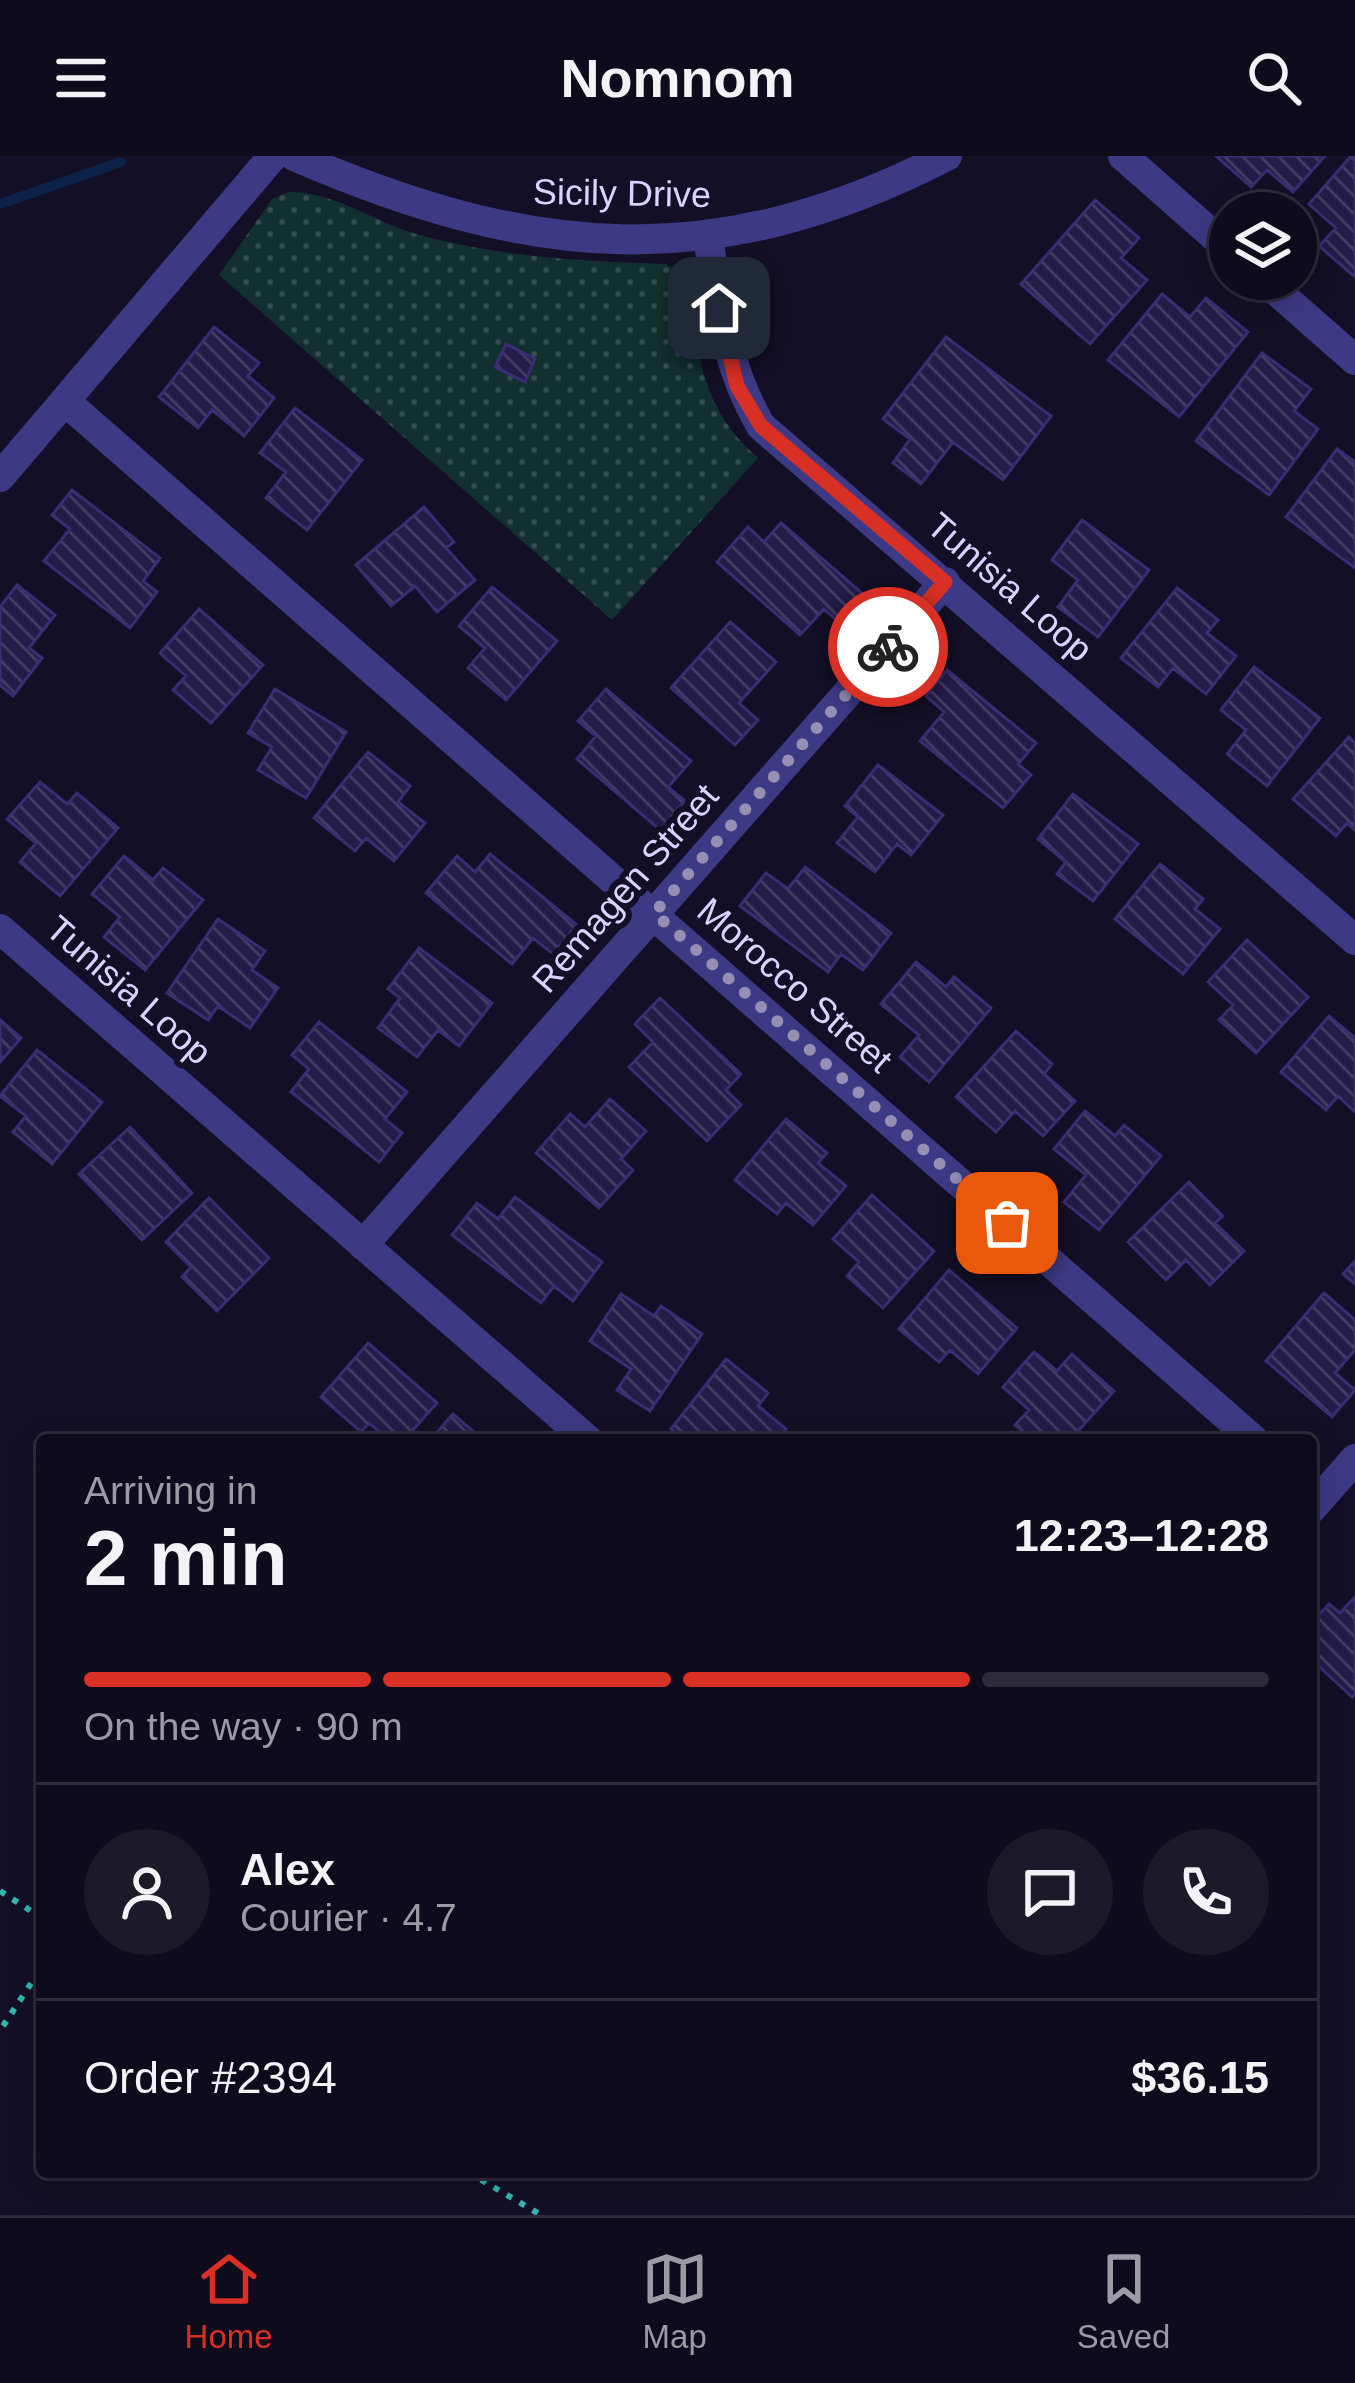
<!DOCTYPE html>
<html lang="en">
<head>
<meta charset="utf-8">
<style>
  :root { --surface:#0e0b1c; --page:#1c1929; --text:#f1f3f6; --muted:#9b9ba3; --line:#2e2b3b; --accent:#d93025 }
  body { margin:0; font-family:Arial,sans-serif; background:var(--page); color:var(--text); height:100vh; display:flex; flex-direction:column; font-size:45px; white-space:nowrap }
  * { box-sizing:border-box; margin:0 }
  p { font-size:39px; color:var(--muted) }
  .icon { flex:none; width:66px; height:66px; fill:none; stroke:currentColor; stroke-width:2; stroke-linecap:round; stroke-linejoin:round }
  .map { position:relative; flex:1; overflow:hidden }
  .panel { position:absolute; left:36px; top:1278px; width:1281px; height:744px; display:flex; flex-direction:column; background:var(--surface); border-radius:12px; box-shadow:0 6px 30px #0003,0 0 0 3px var(--line) }
  .panel>* { flex:none }
  .fabs { position:absolute; left:1209px; top:36px; display:grid; gap:24px }
  .fabs a { display:grid; place-items:center; width:108px; height:108px; border-radius:50%; background:var(--surface); box-shadow:0 6px 30px #0003,0 0 0 3px var(--line); font-size:60px }
  .pin { position:absolute; display:grid; place-items:center; width:102px; height:102px; color:#fff; margin:-51px; border-radius:24px; box-shadow:0 6px 18px #0006 }
  .courier { position:absolute; display:grid; place-items:center; width:120px; height:120px; margin:-60px; border:9px solid #d93025; border-radius:50%; background:#fff; color:#222; box-shadow:0 3px 15px #0007 }
  .summary em { font-style:normal; font-weight:700 }
  .summary div { display:flex; flex-direction:column-reverse }
  .summary { display:flex; align-items:center; justify-content:space-between; height:204px; padding:0 48px }
  h1 { font-size:78px; font-weight:700; line-height:90px }
  .bar { display:grid; grid-template-columns:repeat(4,1fr); gap:18px 12px; align-content:center; height:144px; padding:0 48px }
  .bar i { height:15px; border-radius:9px; background:var(--line) }
  .bar .on { background:var(--accent) }
  .bar p { grid-column:span 4 }
  .line { display:flex; align-items:center; gap:30px; padding:0 48px; border-top:3px solid var(--line) }
  .line div { flex:1 }
  .round { display:grid; place-items:center; flex:none; width:126px; height:126px; border-radius:63px; background:var(--page) }
  header { display:flex; justify-content:space-between; align-items:center; height:156px; padding:0 48px; background:var(--surface); font-size:54px; font-weight:700 }
  .tabs { display:flex; justify-content:space-around; align-items:center; height:168px; border-top:3px solid var(--line); background:var(--surface); font-size:33px; color:var(--muted) }
  .tabs a { display:grid; justify-items:center; gap:6px }
  .tabs .on { color:var(--accent) }
  .map>svg:first-child { display:block }
  .park { fill:url(#park-dots) }
  .lines { fill:none; stroke-linecap:round; stroke-linejoin:round }
  .stream { stroke:#0c2248; stroke-width:10 }
  .building { fill:url(#building-back-hatch); stroke:#3b2d73; stroke-width:3 }
  .path { stroke:#2fb8b0; stroke-width:6; stroke-dasharray:6 9; stroke-linecap:butt }
  .minor { stroke:#3d3a85; stroke-width:30 }
  .done { stroke:#948fb3; stroke-width:12; stroke-dasharray:0 21.6 }
  .route { stroke:#d93025; stroke-width:15 }
  .labels { text-anchor:middle; dominant-baseline:central; stroke-width:12; stroke-linejoin:round; paint-order:stroke }
  .street-label { font-size:36px; fill:#d9d4ff; stroke:#130f26 }
</style>
</head>
<body>
<header><svg class="icon" aria-label="menu" viewBox="0 0 24 24"><path d="M4 6h16M4 12h16M4 18h16"/></svg>Nomnom<svg class="icon" aria-label="search" viewBox="0 0 24 24"><circle cx="10" cy="10" r="6"/><path d="M15 15l6 6"/></svg></header>
<div class="map">
<svg width="1355" height="2059" viewBox="0 0 1355 2059">
  <defs>
    <pattern id="park-dots" width="8" height="8" patternUnits="userSpaceOnUse" patternTransform="scale(3)"><rect width="8" height="8" fill="#12302f"/><path d="M2 2h.1M6 6h.1" fill="none" stroke="#344d4e" stroke-width="1.8" stroke-linecap="round"/></pattern>
    <pattern id="building-back-hatch" width="6" height="6" patternUnits="userSpaceOnUse" patternTransform="scale(3)"><rect width="6" height="6" fill="#241b47"/><path d="M-1 5l2 2M0 0l6 6M5-1l2 2" fill="none" stroke="#433b63"/></pattern>
  </defs>
  <rect width="100%" height="100%" fill="#130f26"/>
  <path class="park" d="M289,36C332,35 373,65 413,77C496,101 580,105 666,108C704,129 693,184 705,222C715,254 733,281 758,302L612,464L219,119L272,43Z"/>
  <g class="lines">
    <path class="stream" d="M0,48L121,6"/>
  </g>
  <path class="building" d="M1216,0H1325L1293,36L1267,14L1251,31Z
    M1351,0H1355V121L1319,90L1336,72L1309,48Z
    M1095,44L1139,82L1121,102L1147,124L1090,188L1021,128Z
    M1162,138L1190,161L1206,142L1248,176L1179,261L1108,204Z
    M214,171L259,207L248,220L274,242L244,280L212,254L198,272L159,241Z
    M946,181L1051,260L1003,324L953,286L921,328L893,307L910,283L883,263Z
    M506,188L535,203L525,226L495,211Z
    M1262,197L1311,233L1294,255L1318,273L1269,339L1196,285Z
    M295,252L362,304L307,374L266,342L286,316L260,297Z
    M1337,293L1355,306V412L1286,361Z
    M72,334L160,402L143,425L157,436L130,472L44,405L70,373L52,359Z
    M424,351L454,386L446,392L475,424L437,456L415,430L391,450L356,409Z
    M1082,364L1149,414L1098,481L1058,451L1078,424L1052,404Z
    M781,367L865,440L841,468L824,453L800,479L717,406L748,371L764,386Z
    M17,429L55,459L29,492L42,502L13,540L0,529V451Z
    M492,431L557,485L506,544L468,512L485,492L459,470Z
    M1177,432L1218,464L1207,477L1236,500L1206,538L1173,512L1158,531L1121,502Z
    M199,453L263,509L211,567L173,534L186,520L160,497Z
    M730,466L776,506L739,547L758,564L735,589L671,532Z
    M1254,511L1320,562L1267,630L1227,598L1246,574L1221,554Z
    M947,514L1036,587L1018,608L1031,619L1003,652L920,585L944,556L926,540Z
    M275,533L346,576L306,642L258,614L272,591L248,577Z
    M606,533L691,605L668,631L685,645L660,674L577,603L596,580L578,565Z
    M1349,581L1355,587V674L1347,667L1336,680L1293,643Z
    M368,596L410,630L398,646L425,667L394,705L366,682L355,695L314,662Z
    M878,609L943,659L911,699L897,688L875,716L837,687L858,661L845,650Z
    M40,626L67,648L77,637L118,672L60,740L20,706L36,687L7,663Z
    M1073,638L1138,688L1093,745L1057,718L1066,706L1038,683Z
    M490,698L577,769L553,798L533,782L512,808L426,737L457,700L475,716Z
    M124,700L153,724L163,712L203,744L145,814L104,781L120,761L92,738Z
    M1160,708L1203,743L1195,753L1220,773L1183,818L1115,763Z
    M805,711L891,777L863,814L841,798L828,816L740,750L766,717L788,733Z
    M218,763L265,795L252,814L278,832L250,872L218,850L208,864L167,837Z
    M1247,784L1308,841L1256,897L1219,864L1233,849L1208,826Z
    M419,792L492,847L459,890L438,874L417,901L378,872L400,842L388,833Z
    M916,806L946,831L954,821L991,852L929,926L900,901L919,879L881,848Z
    M660,842L741,918L726,934L741,949L707,985L629,911L653,886L635,868Z
    M1329,860L1355,882V956L1338,940L1326,954L1281,916Z
    M0,864L21,882L0,906Z
    M319,866L407,936L385,963L402,977L379,1006L291,936L309,913L292,899Z
    M1016,875L1052,908L1044,918L1075,945L1043,980L1015,955L996,976L956,941Z
    M37,894L102,946L52,1008L13,976L26,960L0,940Z
    M610,943L646,975L621,1003L633,1014L599,1052L536,997L570,958L585,971Z
    M1085,955L1115,980L1124,969L1161,1000L1099,1074L1064,1046L1086,1019L1054,993Z
    M786,963L827,997L818,1007L846,1030L813,1069L786,1047L777,1058L735,1024Z
    M130,971L192,1037L142,1084L79,1018Z
    M1189,1026L1223,1060L1215,1067L1244,1095L1210,1129L1186,1104L1166,1124L1128,1086Z
    M872,1039L934,1095L883,1152L847,1120L859,1106L833,1083Z
    M515,1041L602,1106L573,1145L554,1130L541,1147L452,1079L477,1047L498,1063Z
    M209,1042L269,1102L217,1155L182,1121L191,1111L166,1086Z
    M1355,1105V1128L1343,1118Z
    M949,1114L1017,1172L978,1218L950,1194L939,1206L899,1173Z
    M1324,1137L1355,1164V1194L1335,1217L1355,1234L1332,1261L1266,1205Z
    M621,1138L654,1160L661,1150L702,1178L650,1255L617,1234L631,1213L590,1185Z
    M368,1187L437,1247L404,1284H389L369,1267L361,1276L321,1241Z
    M1034,1196L1057,1215L1072,1198L1114,1235L1070,1284H1033L1015,1269L1029,1254L1003,1231Z
    M726,1203L768,1237L758,1250L786,1273L777,1284H685L671,1273Z
    M453,1258L483,1284H430Z
    M1355,1441V1538L1352,1541L1311,1503V1467L1329,1448L1340,1457Z"/>
  <g class="lines">
    <path class="path" d="M0,1735L42,1762
      M3,1870L42,1811
      M468,2016L541,2059"/>
    <path class="minor" d="M294,0C530,102 713,120 947,0
      M1123,0L1230,94
      M708,82C719,149 726,211 761,270L1355,784
      M1263,123L1355,204
      M66,246L1254,1284
      M0,321L273,0
      M0,773L588,1284
      M363,1089L945,426
      M1311,1353L1355,1303"/>
  </g>
  <g class="lines">
    <path class="done" d="M888,491L654,757L1007,1067"/>
    <path class="route" d="M719,152L737,230L761,270L945,426L888,491"/>
  </g>
  <g class="labels">
    <g class="street-label">
      <text transform="translate(622 37) rotate(1)">Sicily Drive</text>
      <text transform="translate(1010 431) rotate(41)">Tunisia Loop</text>
      <text transform="translate(625 732) rotate(-49)">Remagen Street</text>
      <text transform="translate(795 829) rotate(41)">Morocco Street</text>
      <text transform="translate(129 834) rotate(41)">Tunisia Loop</text>
    </g>
  </g>
</svg>
<div class="fabs">
<a><svg class="icon" aria-label="layers" viewBox="0 0 24 24"><path d="M12 4l9 5-9 5-9-5zM3 14l9 5 9-5"/></svg></a>
</div>
<div class="pin" style="left:1007px;top:1067px;background:#ea580c"><svg class="icon" aria-label="bag" viewBox="0 0 24 24"><path d="M5 8h14l-1 12H6zM9 8a3 3 0 0 1 6 0"/></svg></div>
<div class="pin" style="left:719px;top:152px;background:#1f2937"><svg class="icon" aria-label="home" viewBox="0 0 24 24"><path d="M3 11l9-7 9 7M6 9v11h12V9"/></svg></div>
<div class="courier" style="left:888px;top:491px"><svg class="icon" aria-label="bike" viewBox="0 0 24 24"><circle cx="6" cy="16" r="4"/><circle cx="18" cy="16" r="4"/><path d="M6 16l4-8h5l3 8M10 8l3 8H6M13 5h3"/></svg></div>
<section class="panel">
<div class="summary"><div><h1>2 min</h1><p>Arriving in</p></div><em>12:23–12:28</em></div>
<div class="bar"><i class="on"></i><i class="on"></i><i class="on"></i><i></i><p>On the way · 90 m</p></div>
<div class="line" style="height:216px"><a class="round"><svg class="icon" aria-label="person" viewBox="0 0 24 24"><circle cx="12" cy="8" r="4"/><path d="M4 21q1-7 8-7t8 7"/></svg></a><div><b>Alex</b><p>Courier · 4.7</p></div><a class="round"><svg class="icon" aria-label="chat" viewBox="0 0 24 24"><path d="M4 5h16v11H9l-5 4z"/></svg></a><a class="round"><svg class="icon" aria-label="phone" viewBox="0 0 24 24"><path d="M5 4h4l2 5-3 2q2 4 5 5l2-3 5 2v4C11 20 4 13 5 4z"/></svg></a></div>
<div class="line" style="height:156px"><div>Order #2394</div><b>$36.15</b></div>
</section>
</div>
<nav class="tabs">
<a class="on"><svg class="icon" aria-label="home" viewBox="0 0 24 24"><path d="M3 11l9-7 9 7M6 9v11h12V9"/></svg>Home</a>
<a><svg class="icon" aria-label="map" viewBox="0 0 24 24"><path d="M3 6l6-2 6 2 6-2v14l-6 2-6-2-6 2zM9 4v14M15 6v14"/></svg>Map</a>
<a><svg class="icon" aria-label="saved" viewBox="0 0 24 24"><path d="M7 4h10v16l-5-4-5 4z"/></svg>Saved</a>
</nav>
</body>
</html>
